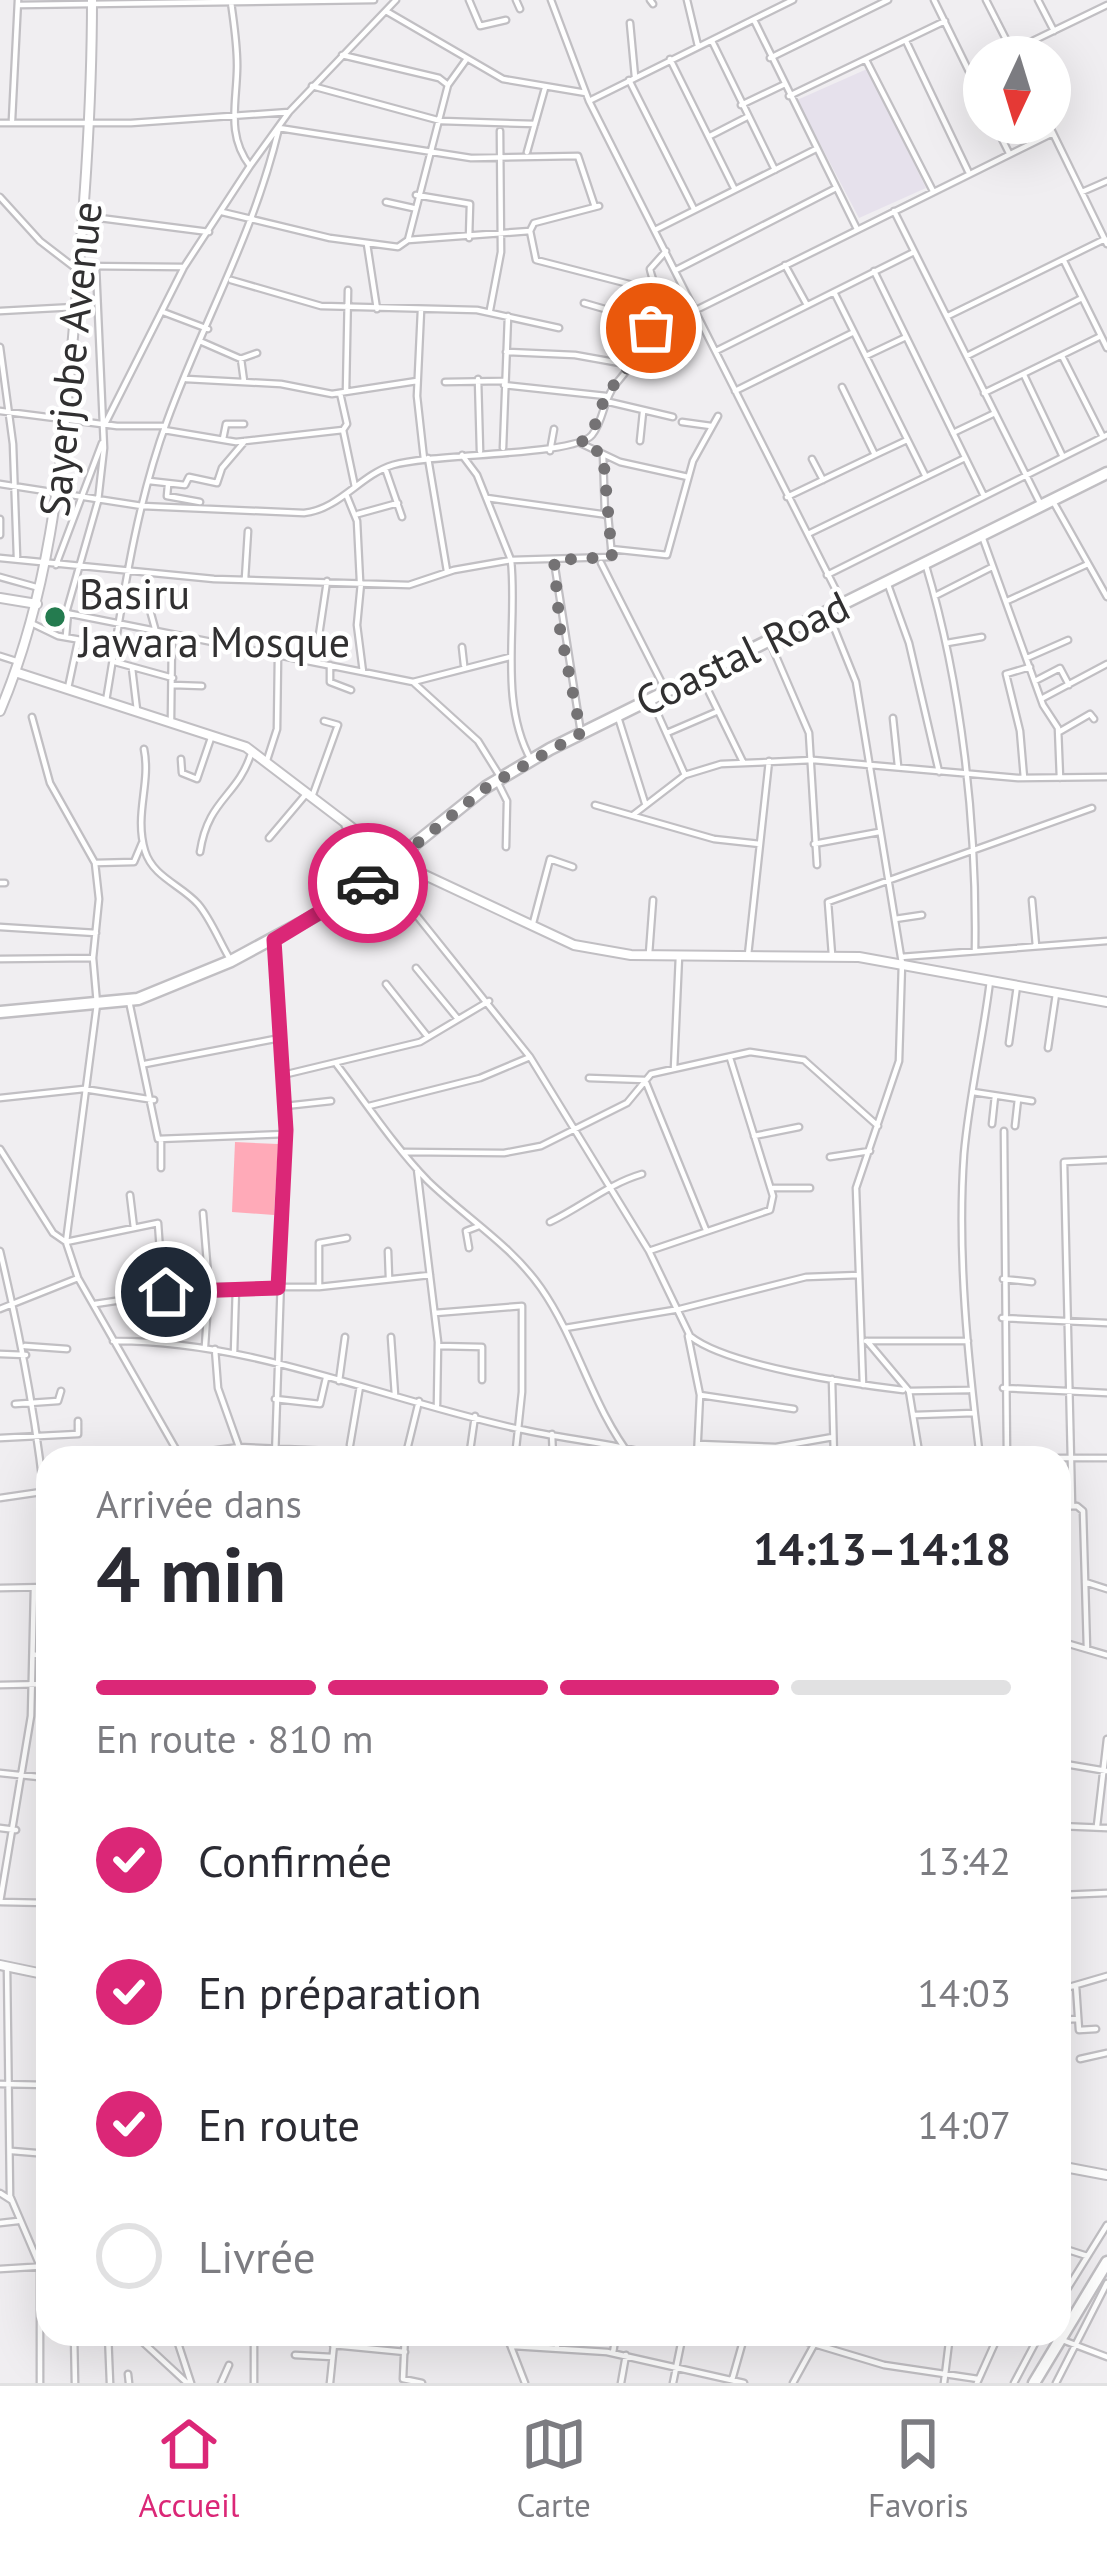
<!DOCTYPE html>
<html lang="fr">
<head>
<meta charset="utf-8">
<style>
  :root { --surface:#fff; --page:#f7f7f7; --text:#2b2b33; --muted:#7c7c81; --line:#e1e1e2; --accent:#db2777 }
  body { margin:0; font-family:"PT Sans",sans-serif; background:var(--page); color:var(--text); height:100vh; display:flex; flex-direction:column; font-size:45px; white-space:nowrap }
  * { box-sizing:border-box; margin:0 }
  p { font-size:39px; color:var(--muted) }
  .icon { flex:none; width:66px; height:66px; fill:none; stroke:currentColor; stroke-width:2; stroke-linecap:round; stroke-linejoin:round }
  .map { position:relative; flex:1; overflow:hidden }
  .side { position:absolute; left:36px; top:1446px; width:1035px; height:900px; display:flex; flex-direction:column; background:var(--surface); border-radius:36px; box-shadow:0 12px 48px #0002 }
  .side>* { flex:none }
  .needle { width:78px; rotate:184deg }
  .fabs { position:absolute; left:963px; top:36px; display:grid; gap:24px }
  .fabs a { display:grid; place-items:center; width:108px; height:108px; border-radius:50%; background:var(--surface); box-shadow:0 12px 48px #0002; font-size:60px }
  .pin { position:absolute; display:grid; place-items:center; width:102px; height:102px; color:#fff; margin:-51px; border:6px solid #fff; border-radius:50%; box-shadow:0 3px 12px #0007 }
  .courier { position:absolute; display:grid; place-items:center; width:120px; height:120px; margin:-60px; border:9px solid #db2777; border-radius:50%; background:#fff; color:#222; box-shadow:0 3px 15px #0007 }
  .headline em { font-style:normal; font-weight:700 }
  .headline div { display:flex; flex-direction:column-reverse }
  .headline { display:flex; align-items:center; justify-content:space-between; height:204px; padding:0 60px }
  h1 { font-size:78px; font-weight:700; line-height:90px }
  .bar { display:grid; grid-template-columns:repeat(4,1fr); gap:18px 12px; align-content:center; height:144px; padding:0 60px }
  .bar i { height:15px; border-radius:9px; background:var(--line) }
  .bar .selected { background:var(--accent) }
  .bar p { grid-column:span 4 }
  ol { padding:0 60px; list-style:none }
  li { display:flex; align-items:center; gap:36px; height:132px }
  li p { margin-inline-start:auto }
  li .icon { padding:12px; border-radius:50%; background:var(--accent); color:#fff; stroke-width:4 }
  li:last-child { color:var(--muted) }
  li i { width:66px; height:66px; border:6px solid var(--line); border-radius:50% }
  .dock { display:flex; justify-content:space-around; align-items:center; height:168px; border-top:3px solid var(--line); background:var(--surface); font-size:33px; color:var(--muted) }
  .dock a { display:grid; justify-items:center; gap:6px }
  .dock .selected { color:var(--accent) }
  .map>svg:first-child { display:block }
  .built { fill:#e6e1ec }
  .green { fill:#ffaab8 }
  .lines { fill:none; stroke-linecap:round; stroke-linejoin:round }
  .minor-casing { stroke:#c1bfc3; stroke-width:9 }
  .tertiary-casing { stroke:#c1bfc3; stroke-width:12 }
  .primary-casing { stroke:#c1bfc3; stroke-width:15 }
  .minor { stroke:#fff; stroke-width:4.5 }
  .tertiary { stroke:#fff; stroke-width:8 }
  .primary { stroke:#fff; stroke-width:10 }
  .done { stroke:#747274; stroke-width:12; stroke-dasharray:0 21.6 }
  .route { stroke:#db2777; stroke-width:15 }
  .poi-dot { fill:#247b4f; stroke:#fff; stroke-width:4.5 }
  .labels { text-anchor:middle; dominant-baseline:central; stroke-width:9; stroke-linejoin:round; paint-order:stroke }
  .street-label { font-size:42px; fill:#313031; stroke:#fff }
  .poi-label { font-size:42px; fill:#313031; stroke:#fff; text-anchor:start }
</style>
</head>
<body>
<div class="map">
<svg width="1107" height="2383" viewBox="0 0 1107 2383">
  <rect width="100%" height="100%" fill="#f0eef1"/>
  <path class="built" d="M867,69L926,188L859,218L797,100Z"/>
  <path class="green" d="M235,1142L278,1144L274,1215L232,1212Z"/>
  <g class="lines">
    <defs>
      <path id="minor" d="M469,0L480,26L506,20
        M516,0L520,9
        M551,0L589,101L843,604
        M650,0L653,4
        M687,0L698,46
        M934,0L984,102
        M986,0L1015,57
        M1038,0L1054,31
        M231,2C234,25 238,48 237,71C236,106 227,136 250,166
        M19,5L374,0
        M386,11L503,79L586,93
        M754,20L857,229
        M630,23L635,77
        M712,41L775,170
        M906,41L968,171
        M1012,51L1107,5
        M342,55L439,78L448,85L466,60
        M770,58L888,0
        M670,59L734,188
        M866,60L933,191
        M629,80L694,209
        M312,86L441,121L535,124
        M789,96L945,21
        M589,101L793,0
        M741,105L783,85
        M12,120L18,0
        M0,123H131L289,112
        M994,123L1009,153
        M1048,123L1107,244
        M710,136L747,117
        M527,152L545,88
        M1082,192L1107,181
        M416,195L470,204L469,238
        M0,197L40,241L79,271
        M386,202L413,208
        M599,206L534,223L530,231L536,260L656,291
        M894,211L1041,505
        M222,212L330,238L398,247L408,240L530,231
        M84,216L209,232
        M655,230L816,149
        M408,240L448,85
        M367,244L377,309
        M1064,261L1107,348
        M785,265L807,305
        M81,266L184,267
        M96,267L104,448L98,501L66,613L413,682L478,741L501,778
        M676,270L836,188
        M874,271L984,496
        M231,280L321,306L477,310L559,328
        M834,292L926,477
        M629,299L657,310
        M584,303L622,314L635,285
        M698,309L1053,133
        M421,310L417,396L424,459
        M490,310L501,252L500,131
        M0,311L75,307
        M163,312L208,329
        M948,316L1105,239
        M202,342L241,359L244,381
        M0,347L13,444L17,557
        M716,351L914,252
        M506,352L575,355L631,365
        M642,353H687
        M866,356L904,338
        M967,356L1082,298
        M1062,356L1103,437
        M240,359L257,353
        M1024,375L1063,457
        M186,379L281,384L332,394L417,381
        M478,379L480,451
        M445,382L503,381
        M504,385L606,396
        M735,391L854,332
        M346,392L348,290
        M984,393L1101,336
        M605,401L673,417
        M0,411L117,426H165
        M106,422L184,267L250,166L289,112L396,0
        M682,422L711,426
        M164,430L236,442L343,430L347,424L340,393
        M343,430L355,487
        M953,433L995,413
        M223,439L226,424H244
        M640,441L643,412
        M580,443L620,462L688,477
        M503,448L508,316
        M550,451L554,429
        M462,455L477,475L511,560L612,557L608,515L487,498
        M603,455L605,515
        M875,455L907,440
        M428,458L447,571
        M812,459L823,480
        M385,468L402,517
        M149,481L185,485L189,477L217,483L222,468L245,441
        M0,484L142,506L304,513C340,509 360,475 393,465C434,453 575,456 592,435C604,420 603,400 615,385C634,362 656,336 659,305C660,293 652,280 650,269L666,251
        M168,485L167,496L200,502
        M346,494L357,521L360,581
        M787,497L875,455L842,387
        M1054,503L1107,597
        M358,514L398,503
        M0,519V535
        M808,534L965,458
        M982,536L1043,705L1058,728L1060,778
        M611,549L667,555L693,461L718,416
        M0,558L214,579L409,585L454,570L511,560C518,625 498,700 531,760
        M554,561L581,733
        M601,563L666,691
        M56,565L102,443
        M926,566C962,686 977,826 975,951
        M827,575L1107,435
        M0,577L36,587
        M245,579L248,531
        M887,582L909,643L939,772
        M361,583L357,625L363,672
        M935,596L992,567
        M124,598L148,603L156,632
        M1007,601L1088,564
        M829,615L856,682L902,963L899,1061L856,1188L863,1385
        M31,623L58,636L116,646
        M66,636L68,613
        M769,640L809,733L817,865
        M947,643L982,637
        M462,647L464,665
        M0,656L19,662
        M1027,658L1068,640
        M115,662L173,678
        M315,662L327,581
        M330,665V682L351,690
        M132,668L137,710
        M701,676L743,762
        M1035,681L1060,668L1069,685
        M413,682L510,657
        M173,685L202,686
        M68,688L78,641
        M1043,698L1107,664
        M651,699L685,775
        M106,701C122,606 134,511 167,421C204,319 253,237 279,128L471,158L578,156L595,207
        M32,717L50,783L95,863L99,899L93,958L97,1004L66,1242L158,1223L163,1293
        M618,717L645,803
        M893,718L898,766
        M171,719L172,635
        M1059,732L1090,714L1094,719
        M667,733L716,712
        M144,749C151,784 134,814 145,851C153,877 181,885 198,904C211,919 220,943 231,961
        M181,759L182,773L197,779L211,738
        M267,760L277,729L278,656
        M1024,778L1020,731L1006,674L1030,667
        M498,783L507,801L506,847
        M312,797L338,725L324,721
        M595,805L714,839L760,844
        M633,815L685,775L721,764L813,760L1018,778L1107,777
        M345,826L530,1057L649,1251L690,1336C727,1366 853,1384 903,1390
        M269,838L307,793
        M814,844L879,832
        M200,852C208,799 237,797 251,754
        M95,863L134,862L142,843
        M0,883H5
        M1032,900L1036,946
        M895,919L922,915
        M533,923L550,859L573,867
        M0,927L96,933
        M274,940L286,1130L275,1458
        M649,954L653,900
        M748,955L769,761
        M832,955L828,902L1092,808
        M901,957L1107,941
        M0,959L93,958
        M416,968L458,1019
        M386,984L428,1037
        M129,1001L158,1139L286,1134
        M1009,1043L1017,986
        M1048,1048L1056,994
        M145,1064L280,1038
        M337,1065C366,1103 394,1146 428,1181C465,1217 511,1245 541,1288C578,1341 592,1407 632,1458
        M674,1069L679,956
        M283,1075L420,1042L489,1001
        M589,1078L645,1080L706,1230
        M973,1092L1032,1101
        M0,1098L84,1089L154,1100
        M285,1106L331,1101
        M369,1106L480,1078L530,1057
        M992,1124L995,1096
        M1015,1126L1018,1099
        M1004,1131L1007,1458
        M754,1136L799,1127
        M0,1149L53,1233L66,1242L78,1278L181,1458
        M405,1152L504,1153L541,1146L627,1103L651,1074L750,1052L804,1060L878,1126
        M830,1157L870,1151
        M161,1168V1140
        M417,1169L438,1342L437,1405
        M773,1188H810
        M130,1195L134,1228
        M203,1213L209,1287L205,1346
        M550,1222C583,1206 608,1184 642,1174
        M469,1248L466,1231L479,1226
        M0,1251C23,1348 39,1433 48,1533
        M388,1251L389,1278
        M649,1251L770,1210L773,1196L730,1058
        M1003,1279L1032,1282
        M319,1287V1243L347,1238
        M95,1304L209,1287H319L430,1275
        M0,1309L78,1278
        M435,1313L522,1306V1392L515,1458
        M1002,1318L1107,1323
        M565,1328L680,1309L806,1277L859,1275
        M688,1336L700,1395L697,1458
        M391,1337L395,1395
        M113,1341C252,1340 384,1400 519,1429C568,1440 615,1443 664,1458
        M164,1341L166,1293
        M866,1341H968
        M867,1341L909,1391L920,1458
        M25,1346L67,1349
        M438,1346L482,1347V1380
        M215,1349L218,1388L239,1447
        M234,1353L236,1287
        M0,1354L26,1355
        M832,1379L834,1458
        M339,1381L345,1337
        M1003,1388L1107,1393
        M909,1391L969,1390
        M700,1395L794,1409
        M275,1399L320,1404L326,1378
        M15,1404L58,1401L61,1391
        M915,1415L974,1413
        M552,1434L553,1458
        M0,1438L78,1434V1421
        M698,1444L776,1447L833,1437
        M350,1445L360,1386
        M160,1458L239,1447L330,1451
        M405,1458L419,1401
        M469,1458L475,1416
        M980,1458C968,1359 957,1254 964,1154C969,1096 983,1039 990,981
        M1059,1458H1107
        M0,1498L48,1491
        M1072,1505L1064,1162L1107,1160
        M1059,1507L1077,1506L1083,1511L1087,1649
        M1085,1582L1107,1589
        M0,1588L48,1587
        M1059,1641L1107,1655
        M33,1655L48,1654
        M0,1685L48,1684
        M1059,1763L1107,1771
        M0,1773L48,1778
        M1059,1826L1107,1828
        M1097,1826L1107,1739
        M0,1828L16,1830
        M1059,1895L1107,1893
        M0,1902L31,1716L34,1588
        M0,1902L48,1903
        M7,1966L10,2196L40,2266V2383
        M1076,1986L1079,2030L1096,2029
        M1059,1990L1107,1976
        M1059,2020L1077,2019
        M1080,2059L1107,2053
        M45,2062L48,2078
        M0,2084L48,2085
        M12,2151L48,2154
        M0,2193L11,2200
        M0,2223L18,2221
        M1059,2247L1087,2256
        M0,2269L48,2266
        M1059,2302L1107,2225
        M74,2334L75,2383
        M108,2334L110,2383
        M134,2334L187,2383
        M175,2334L191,2383
        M254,2334V2383
        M405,2334L403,2379L422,2383
        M506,2334L525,2383
        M781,2334L884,2365L978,2379
        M1065,2341L1107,2357
        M333,2345L405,2352
        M513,2346L607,2352L744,2383
        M557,2346V2334
        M613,2353L616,2334
        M295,2355L332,2357
        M128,2374L129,2383
        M732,2380L745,2334
        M221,2383L229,2365
        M330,2383L335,2334
        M621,2383L626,2355
        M673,2383L683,2334
        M793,2383L820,2334
        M944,2383L950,2334
        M977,2383L999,2334
        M1014,2383L1040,2334
        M1056,2383L1107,2283"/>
      <path id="tertiary" d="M0,598L37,604
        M15,672L246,747L397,862L574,945L631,955L859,957L1107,1002
        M0,711C51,590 61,466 73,337C83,224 92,113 92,0
        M0,1965L48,1975
        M1059,2166L1107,2175"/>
      <path id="primary" d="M0,1012L138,999L231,961L346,899L486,787L550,749L1107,473
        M1034,2383L1107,2262"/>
    </defs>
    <use href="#minor" class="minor-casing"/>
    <use href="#tertiary" class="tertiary-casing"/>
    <use href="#primary" class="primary-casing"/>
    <use href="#minor" class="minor"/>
    <use href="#tertiary" class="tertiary"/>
    <use href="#primary" class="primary"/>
  </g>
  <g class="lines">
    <path class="done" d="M368,883L487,787L581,733L560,629L554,560L612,557L603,454L580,443C599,430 597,411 608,393C624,370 642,355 651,328"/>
    <path class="route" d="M166,1292L278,1288L286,1130L274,940L368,883"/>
  </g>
  <circle class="poi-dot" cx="55" cy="617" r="12"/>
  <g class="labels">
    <g class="street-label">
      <text transform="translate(70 359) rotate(-84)">Sayerjobe Avenue</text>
      <text transform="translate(742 653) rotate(-26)">Coastal Road</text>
    </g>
    <g class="poi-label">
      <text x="79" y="593">Basiru<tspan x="79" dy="48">Jawara Mosque</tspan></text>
    </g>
  </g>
</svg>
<div class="fabs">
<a><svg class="needle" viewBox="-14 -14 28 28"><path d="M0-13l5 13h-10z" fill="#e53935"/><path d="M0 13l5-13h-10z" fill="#7c7c81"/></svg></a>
</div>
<div class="pin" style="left:651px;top:328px;background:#ea580c"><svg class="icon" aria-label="bag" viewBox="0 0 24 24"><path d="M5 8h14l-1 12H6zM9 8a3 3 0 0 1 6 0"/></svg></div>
<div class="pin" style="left:166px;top:1292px;background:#1f2937"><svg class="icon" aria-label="home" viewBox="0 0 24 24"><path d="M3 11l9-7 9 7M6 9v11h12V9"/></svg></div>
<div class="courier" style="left:368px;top:883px"><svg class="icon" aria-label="car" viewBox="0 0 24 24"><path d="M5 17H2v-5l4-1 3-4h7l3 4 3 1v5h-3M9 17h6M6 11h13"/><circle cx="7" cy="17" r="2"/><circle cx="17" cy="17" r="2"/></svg></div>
<section class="side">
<div class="headline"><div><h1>4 min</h1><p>Arrivée dans</p></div><em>14:13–14:18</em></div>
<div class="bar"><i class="selected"></i><i class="selected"></i><i class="selected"></i><i></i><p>En route · 810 m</p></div>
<ol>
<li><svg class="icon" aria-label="check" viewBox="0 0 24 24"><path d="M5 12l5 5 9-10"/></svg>Confirmée<p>13:42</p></li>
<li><svg class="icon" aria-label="check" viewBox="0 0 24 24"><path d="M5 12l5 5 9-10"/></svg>En préparation<p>14:03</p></li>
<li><svg class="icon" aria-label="check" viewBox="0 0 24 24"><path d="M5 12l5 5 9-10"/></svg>En route<p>14:07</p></li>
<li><i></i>Livrée</li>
</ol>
</section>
</div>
<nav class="dock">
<a class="selected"><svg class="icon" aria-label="home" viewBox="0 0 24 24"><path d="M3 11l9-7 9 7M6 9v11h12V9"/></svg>Accueil</a>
<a><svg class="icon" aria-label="map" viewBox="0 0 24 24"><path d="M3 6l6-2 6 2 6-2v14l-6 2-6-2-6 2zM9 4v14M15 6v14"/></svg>Carte</a>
<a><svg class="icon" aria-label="saved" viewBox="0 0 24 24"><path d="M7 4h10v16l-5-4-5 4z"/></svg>Favoris</a>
</nav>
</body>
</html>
